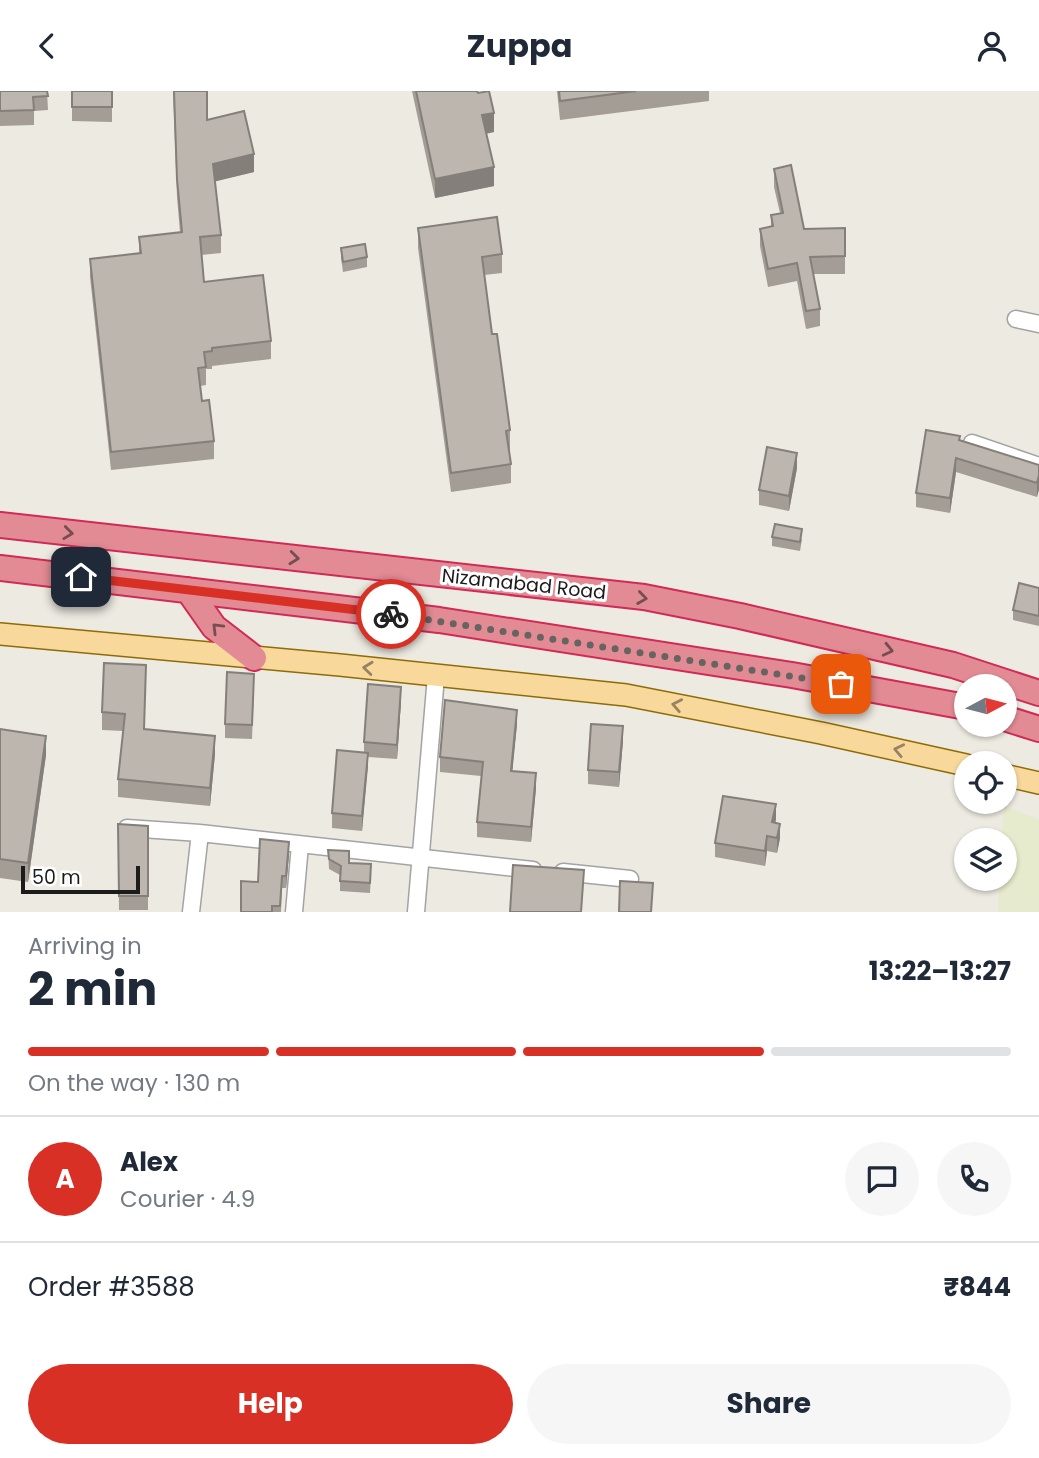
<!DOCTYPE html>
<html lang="en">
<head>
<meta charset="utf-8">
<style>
  :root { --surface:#fff; --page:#f6f6f7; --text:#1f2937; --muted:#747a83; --line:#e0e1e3; --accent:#d93025 }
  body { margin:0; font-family:Poppins,sans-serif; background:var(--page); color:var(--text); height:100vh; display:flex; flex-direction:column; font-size:26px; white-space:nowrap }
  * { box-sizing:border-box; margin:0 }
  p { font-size:23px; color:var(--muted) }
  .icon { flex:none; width:38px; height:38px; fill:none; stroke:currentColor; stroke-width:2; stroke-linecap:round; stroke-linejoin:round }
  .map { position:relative; height:821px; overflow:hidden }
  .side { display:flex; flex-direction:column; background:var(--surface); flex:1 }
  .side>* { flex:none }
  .needle { width:46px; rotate:83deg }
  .controls { position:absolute; left:954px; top:583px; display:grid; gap:14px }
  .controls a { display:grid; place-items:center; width:63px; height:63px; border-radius:50%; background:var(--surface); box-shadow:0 2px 5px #0004; font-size:35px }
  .scale { position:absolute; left:21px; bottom:18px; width:119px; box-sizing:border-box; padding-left:7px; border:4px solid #1c1c1c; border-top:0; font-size:19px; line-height:24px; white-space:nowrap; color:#1c1c1c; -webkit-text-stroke:5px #fff; paint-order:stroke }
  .pin { position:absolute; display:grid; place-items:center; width:60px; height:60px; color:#fff; margin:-30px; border-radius:14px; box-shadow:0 4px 10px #0006 }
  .courier { position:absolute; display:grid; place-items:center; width:70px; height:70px; margin:-35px; border:5px solid #d93025; border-radius:50%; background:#fff; color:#222; box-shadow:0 2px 9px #0007 }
  .overview em { font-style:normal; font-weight:700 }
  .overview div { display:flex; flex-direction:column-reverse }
  .overview { display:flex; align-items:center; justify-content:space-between; height:119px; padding:0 28px }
  h1 { font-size:46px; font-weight:700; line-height:52px }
  .bar { display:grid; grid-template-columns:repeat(4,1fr); gap:10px 7px; align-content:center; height:84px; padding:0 28px }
  .bar i { height:9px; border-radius:5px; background:var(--line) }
  .bar .selected { background:var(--accent) }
  .bar p { grid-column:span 4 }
  .line { display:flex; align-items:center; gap:18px; padding:0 28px; border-top:2px solid var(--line) }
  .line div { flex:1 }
  .round { display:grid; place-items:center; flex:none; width:74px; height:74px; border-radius:37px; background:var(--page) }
  .action { display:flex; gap:14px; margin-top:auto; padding:14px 28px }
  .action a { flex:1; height:80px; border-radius:42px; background:var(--accent); color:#fff; font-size:28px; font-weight:700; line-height:80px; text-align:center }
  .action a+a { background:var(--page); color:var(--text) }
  header { display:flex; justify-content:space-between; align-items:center; height:91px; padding:0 28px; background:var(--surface); font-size:32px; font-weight:700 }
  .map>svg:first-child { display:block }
  .farmland { fill:#e7ebcd }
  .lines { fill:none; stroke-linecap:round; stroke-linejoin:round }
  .minor-casing { stroke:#a3a3a3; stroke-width:19 }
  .major-casing { stroke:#8e6c05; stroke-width:24 }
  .highway-casing { stroke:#d02a55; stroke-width:28 }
  .minor { stroke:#fff; stroke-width:16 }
  .major { stroke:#f8d89b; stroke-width:21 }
  .highway { stroke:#e28b94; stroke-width:24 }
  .wall { fill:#a39d96 }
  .shaded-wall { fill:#847f7a }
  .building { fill:#bdb6ae; stroke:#847f7a; stroke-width:2 }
  .oneway { stroke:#754e52 }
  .oneway2 { stroke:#958362 }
  .done { stroke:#656461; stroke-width:7; stroke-dasharray:0 12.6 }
  .route { stroke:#d93025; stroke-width:9 }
  .labels { text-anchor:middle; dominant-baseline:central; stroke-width:6; stroke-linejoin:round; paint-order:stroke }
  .street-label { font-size:19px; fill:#1c1c1c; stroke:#fff }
</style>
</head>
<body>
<header><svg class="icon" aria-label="back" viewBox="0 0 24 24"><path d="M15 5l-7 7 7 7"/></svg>Zuppa<svg class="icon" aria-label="person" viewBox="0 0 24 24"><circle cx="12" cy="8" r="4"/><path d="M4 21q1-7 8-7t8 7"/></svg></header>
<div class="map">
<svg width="1039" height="821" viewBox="0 0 1039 821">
  <rect width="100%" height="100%" fill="#edeae1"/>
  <path class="farmland" d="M1004,715L1039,728V821H998L1000,788H1004V749H1002Z"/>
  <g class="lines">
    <defs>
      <path id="minor" d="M1016,228L1039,233
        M972,352L1039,375
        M127,737L200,742L533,779
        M563,781L630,788
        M191,821L200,742
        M294,821L300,754
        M416,821L436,585"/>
      <path id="major" d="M0,543L340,574L626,604L821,642L966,674
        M1004,684L1039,692"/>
      <path id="highway" d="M0,434L644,506L740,525L953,574L1039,602
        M0,477L439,529L792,584L966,616
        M188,499L214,536L254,567
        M1004,627L1039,638"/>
    </defs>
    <use href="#minor" class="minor-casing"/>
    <use href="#major" class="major-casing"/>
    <use href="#highway" class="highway-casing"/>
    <use href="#minor" class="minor"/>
    <use href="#major" class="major"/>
    <use href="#highway" class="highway"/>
  </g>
  <path class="wall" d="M0,0H47L48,19L34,20V34L0,35Z
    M72,0H112V31L72,30Z
    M173,0H207V29L254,81L215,90L221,144V162L201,164L204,191L271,250V268L212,275V278H206V294L200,295L202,310L214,350V368L111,379L90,186V168L139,162V146L180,141L177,106Z
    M412,0H477L494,41L486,43L494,95L435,107Z
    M557,0H709V10L560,29Z
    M774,78L804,138L845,137V183H813L820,218V235L806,238L797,190L768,196L760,155V138L771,135V124L780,122L774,96Z
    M418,137L502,163V182L484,184L492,243L510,339V359H509L511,373V392L451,401L418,157Z
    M341,157L367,166V176L343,181L341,167Z
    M960,350L1039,374L1037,406L956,381L950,422L916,416V402Z
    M797,377L789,420L759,414V399Z
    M772,446L802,448L800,460L772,455Z
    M1039,497V535L1013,529V519Z
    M146,592L144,638L215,663L210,715L118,706V688L123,640L102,639V621Z
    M254,597L252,648L225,647V633Z
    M401,610L397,668L368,666L362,740L332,737V722L364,661V651Z
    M517,633L512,680L536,697L531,751L477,746V731L481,685L440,681V666Z
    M0,638L46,664L28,791L0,787Z
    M623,650L619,696L588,693V679Z
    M776,728L775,732L780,747L777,762L767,760L765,775L715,766V752Z
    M118,733L148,735V819H119Z
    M328,759L349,772L371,783L370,802L340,800V784L329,778Z
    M289,763L286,797H282L281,821H241Z"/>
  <path class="shaded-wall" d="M494,22V41L482,43V24Z
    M254,63V81L213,91V73Z
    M494,76V95L435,107V88Z
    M797,362V377L789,420V405Z
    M956,367V381L950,422V407Z
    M1039,384V399L1037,406V392Z
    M401,596V610L397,668V654Z
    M517,619V633L511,695V680Z
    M623,635V650L619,696V681Z
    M46,645V664L28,791V772Z
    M215,645V663L210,715V697Z
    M368,662V676L362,740V725Z
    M536,682V697L531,751V736Z
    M776,713V728L772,746V731Z
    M780,733V747L777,762V747Z
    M767,745V760L765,775V760Z
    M289,751V763L286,797V785Z"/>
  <path class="building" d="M0,0H47L48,5L33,6L34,19L0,20Z
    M72,0H112V16H72Z
    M174,0H207V29L244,20L254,63L213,73L221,144L200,146L204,191L263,184L271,250L212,257V260L204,261L206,276L198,277L202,310L209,309L214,350L111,361L90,168L141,162L139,146L182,141L177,88Z
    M416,0H477L478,2L489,0L494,22L482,24L494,76L435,88Z
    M559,0H636L560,10Z
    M791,74L804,138L845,137V165L810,166L820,218L806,220L797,172L768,178L760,138L773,135L771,124L783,122L774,78Z
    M497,126L502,163L482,166L492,243H497L510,339L506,340L511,373L451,382L418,137Z
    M365,153L367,166L343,171L341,157Z
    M926,339L960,345L959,349L1039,374V384L1037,392L956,367L950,407L916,402Z
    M767,356L797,362L789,405L759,399Z
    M775,433L802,438L800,451L772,446Z
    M1019,492L1039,497V525L1013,519Z
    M104,572L146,574L144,638L215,645L210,697L118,688L125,623L102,621Z
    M227,581L254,583L252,634L225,633Z
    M368,593L401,596L397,654L364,651Z
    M445,609L517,619L511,680L536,682L531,736L477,731L483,671L440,666Z
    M591,633L623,635L619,681L588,679Z
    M0,638L46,645L28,772L0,768Z
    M337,659L368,662L362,725L332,722Z
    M723,705L776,713L772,731L780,733L777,747L767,745L765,760L715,752Z
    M118,733L148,735V805H119Z
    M260,748L289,751L286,785H282L280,815H272V821H241V790L258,791Z
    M328,759L349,760V772L371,773L370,792L340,790L341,775L329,768Z
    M513,774L584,779L581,821H510Z
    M620,790L653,792L651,821H619Z"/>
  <defs><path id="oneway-chevron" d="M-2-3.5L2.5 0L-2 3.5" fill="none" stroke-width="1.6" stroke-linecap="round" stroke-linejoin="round" transform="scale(1.75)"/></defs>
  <g class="oneway">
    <use href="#oneway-chevron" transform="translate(68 442) rotate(7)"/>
    <use href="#oneway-chevron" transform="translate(294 467) rotate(6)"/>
    <use href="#oneway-chevron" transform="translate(642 507) rotate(8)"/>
    <use href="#oneway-chevron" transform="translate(217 537) rotate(-135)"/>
    <use href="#oneway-chevron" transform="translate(888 559) rotate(13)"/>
  </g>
  <g class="oneway2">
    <use href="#oneway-chevron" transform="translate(368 577) rotate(-174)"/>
    <use href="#oneway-chevron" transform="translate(677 614) rotate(-169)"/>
    <use href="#oneway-chevron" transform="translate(899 659) rotate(-168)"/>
  </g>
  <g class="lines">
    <path class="done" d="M391,523L841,593"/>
    <path class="route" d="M81,486L391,523"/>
  </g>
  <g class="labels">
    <g class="street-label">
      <text transform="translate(524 493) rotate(6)">Nizamabad Road</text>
    </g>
  </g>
</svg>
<div class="controls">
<a><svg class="needle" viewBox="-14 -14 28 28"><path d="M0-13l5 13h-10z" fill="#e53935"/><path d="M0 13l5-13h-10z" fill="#747a83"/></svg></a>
<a><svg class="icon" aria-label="locate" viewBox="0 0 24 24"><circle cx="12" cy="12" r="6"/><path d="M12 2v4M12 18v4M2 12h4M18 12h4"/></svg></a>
<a><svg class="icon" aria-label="layers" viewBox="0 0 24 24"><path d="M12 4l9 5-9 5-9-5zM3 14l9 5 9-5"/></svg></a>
</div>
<div class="scale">50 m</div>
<div class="pin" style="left:841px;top:593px;background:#ea580c"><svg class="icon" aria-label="bag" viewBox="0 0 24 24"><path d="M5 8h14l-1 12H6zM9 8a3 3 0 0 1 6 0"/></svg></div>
<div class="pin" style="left:81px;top:486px;background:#1f2937"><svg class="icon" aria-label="home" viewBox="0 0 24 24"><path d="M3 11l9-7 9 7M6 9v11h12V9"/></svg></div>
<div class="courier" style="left:391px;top:523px"><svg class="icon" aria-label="bike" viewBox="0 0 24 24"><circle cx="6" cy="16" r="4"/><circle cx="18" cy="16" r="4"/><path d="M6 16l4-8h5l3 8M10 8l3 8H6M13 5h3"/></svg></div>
</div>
<section class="side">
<div class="overview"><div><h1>2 min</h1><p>Arriving in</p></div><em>13:22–13:27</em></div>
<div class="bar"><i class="selected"></i><i class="selected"></i><i class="selected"></i><i></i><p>On the way · 130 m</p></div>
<div class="line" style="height:126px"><b class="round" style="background:var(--accent);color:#fff">A</b><div><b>Alex</b><p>Courier · 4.9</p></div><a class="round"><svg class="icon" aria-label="chat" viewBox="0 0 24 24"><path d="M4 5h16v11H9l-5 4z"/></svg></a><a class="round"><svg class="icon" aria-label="phone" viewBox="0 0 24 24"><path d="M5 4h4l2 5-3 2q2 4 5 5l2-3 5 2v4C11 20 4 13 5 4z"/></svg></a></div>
<div class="line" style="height:91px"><div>Order #3588</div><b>₹844</b></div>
<div class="action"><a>Help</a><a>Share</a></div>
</section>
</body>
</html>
